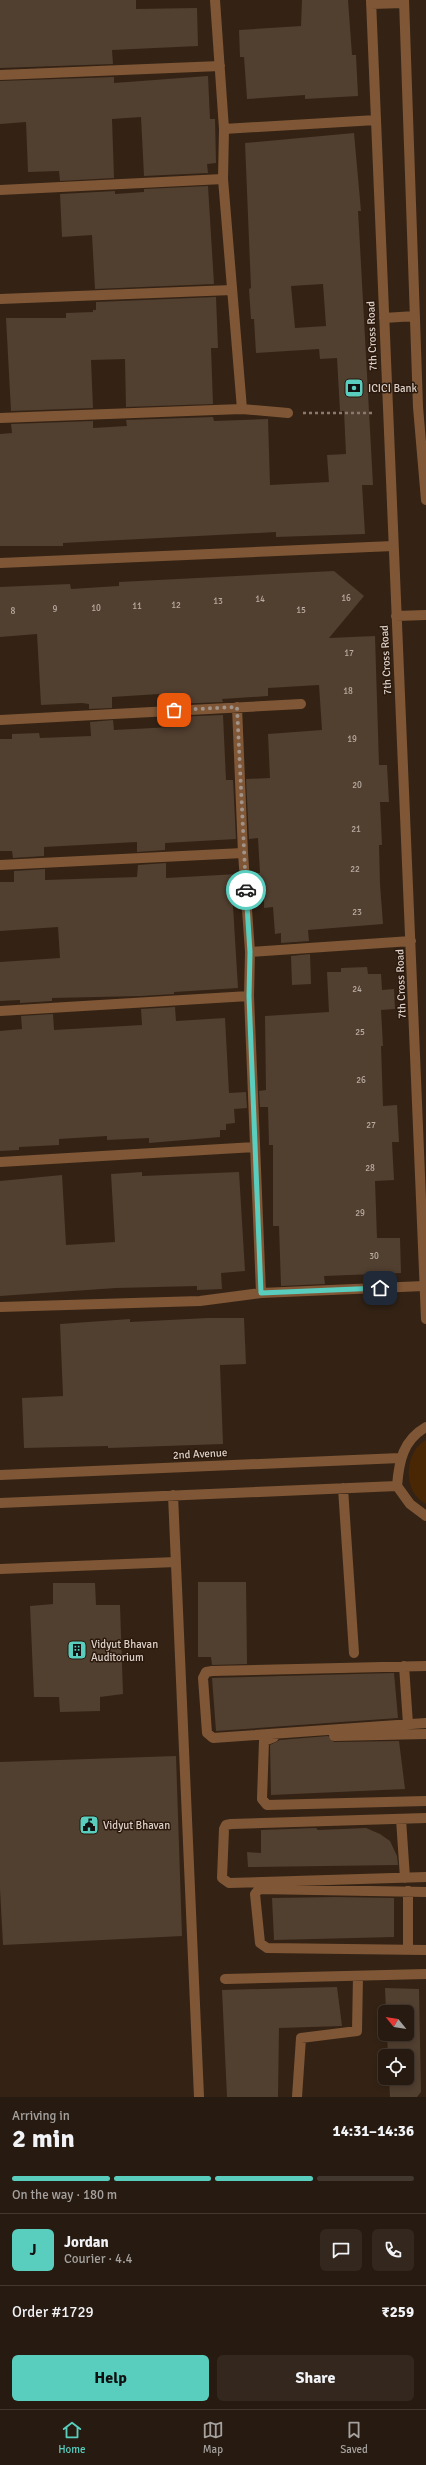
<!DOCTYPE html>
<html lang="en">
<head>
<meta charset="utf-8">
<style>
  :root { --surface:#271a10; --page:#33271e; --text:#f1f3f6; --muted:#a4a19f; --line:#433830; --accent:#59cebf }
  body { margin:0; font-family:Signika,sans-serif; background:var(--page); color:var(--text); height:100vh; display:flex; flex-direction:column; font-size:15px; white-space:nowrap }
  * { box-sizing:border-box; margin:0 }
  p { font-size:13px; color:var(--muted) }
  .icon { flex:none; width:22px; height:22px; fill:none; stroke:currentColor; stroke-width:2; stroke-linecap:round; stroke-linejoin:round }
  .map { position:relative; height:2097px; overflow:hidden }
  .sheet { display:flex; flex-direction:column; background:var(--surface); flex:1 }
  .sheet>* { flex:none }
  .needle { width:26px; rotate:300deg }
  .fabs { position:absolute; left:378px; top:2005px; display:grid; gap:8px }
  .fabs a { display:grid; place-items:center; width:36px; height:36px; border-radius:6px; background:var(--surface); box-shadow:0 2px 6px #0003,0 0 0 1px var(--line); font-size:20px }
  .pin { position:absolute; display:grid; place-items:center; width:34px; height:34px; color:#fff; margin:-17px; border-radius:8px; box-shadow:0 2px 6px #0006 }
  .courier { position:absolute; display:grid; place-items:center; width:40px; height:40px; margin:-20px; border:3px solid #59cebf; border-radius:50%; background:#fff; color:#222; box-shadow:0 1px 5px #0007 }
  .headline em { font-style:normal; font-weight:700 }
  .headline div { display:flex; flex-direction:column-reverse }
  .headline { display:flex; align-items:center; justify-content:space-between; height:68px; padding:0 12px }
  h1 { font-size:26px; font-weight:700; line-height:30px }
  .bar { display:grid; grid-template-columns:repeat(4,1fr); gap:6px 4px; align-content:center; height:48px; padding:0 12px }
  .bar i { height:5px; border-radius:3px; background:var(--line) }
  .bar .active { background:var(--accent) }
  .bar p { grid-column:span 4 }
  .line { display:flex; align-items:center; gap:10px; padding:0 12px; border-top:1px solid var(--line) }
  .line div { flex:1 }
  .round { display:grid; place-items:center; flex:none; width:42px; height:42px; border-radius:6px; background:var(--page) }
  .action { display:flex; gap:8px; margin-top:auto; padding:8px 12px }
  .action a { flex:1; height:46px; border-radius:6px; background:var(--accent); color:#111; font-size:16px; font-weight:700; line-height:46px; text-align:center }
  .action a+a { background:var(--page); color:var(--text) }
  .tabs { display:flex; justify-content:space-around; align-items:center; height:56px; border-top:1px solid var(--line); background:var(--surface); font-size:11px; color:var(--muted) }
  .tabs a { display:grid; justify-items:center; gap:2px }
  .tabs .active { color:var(--accent) }
  .map>svg:first-child { display:block }
  .green { fill:#4a2704 }
  .building { fill:#513f30; fill-rule:evenodd }
  .lines { fill:none; stroke-linecap:round; stroke-linejoin:round }
  .path { stroke:#897a6f; stroke-width:2.5; stroke-dasharray:3 3; stroke-linecap:butt }
  .minor { stroke:#7f5736; stroke-width:10 }
  .done { stroke:#a19389; stroke-width:4; stroke-dasharray:0 7.2 }
  .route { stroke:#59cebf; stroke-width:5 }
  .labels { text-anchor:middle; dominant-baseline:central; stroke-width:3; stroke-linejoin:round; paint-order:stroke }
  .number-label { font-size:9px; fill:#b9aca2 }
  .street-label { font-size:11px; fill:#dcd0c8; stroke:#2a190c }
  .poi-label { font-size:11px; fill:#dcd0c8; stroke:#2a190c; text-anchor:start }
</style>
</head>
<body>
<div class="map">
<svg width="426" height="2097" viewBox="0 0 426 2097">
  <rect width="100%" height="100%" fill="#342315"/>
  <path class="green" d="M426,1440V1504C402,1492 404,1452 426,1440Z"/>
  <path class="building" d="M0,0H136V9L197,8L198,46L112,50L113,64L0,68Z
    M302,0H348L352,55H356L358,96L305,99V95L247,99L244,57H240L239,30L301,26Z
    M208,76L210,119H215L216,163L207,164L208,173L144,176L141,117L112,119L114,178L60,181L59,171L28,172L26,122L0,124V81L114,77V83Z
    M354,133L361,211H358L360,246L373,485H362L365,534L276,537V532L63,543V546H0V434L12,433L11,424L93,421V428L127,426L126,420L213,417L214,421L268,419L270,485L329,482L327,455L346,454L344,411H340L337,358L320,359L319,349L256,353L254,319H251L249,289L251,288L245,143ZM323,284L326,326L295,328L291,286Z
    M208,186L214,284L95,289L92,235L62,237L60,194L115,191V194L144,192V189Z
    M216,297L218,348H211L213,404L126,407L125,359L91,360L93,408L11,411L6,318H66V313L93,312V310H96V302Z
    M334,571L364,596L329,638L375,636L379,765H387L389,802H380L382,845H379L380,884L383,924L308,930L309,941L281,943V933L275,934L273,907L264,908V888H252L251,873H260L258,838L249,839L246,779L270,778L268,734L322,730L319,685L268,688V696L222,699L223,702L171,704V697L160,698L159,694L112,697V708L89,709V704L82,703L41,705L37,634L0,637V587L70,584L71,589L119,586V582Z
    M223,715L226,780H233L236,839L165,843V850L137,852V842L44,847V856L13,858L12,851H0V739H12V734L39,733L40,738L91,736L90,722L113,720L114,730L172,727V717Z
    M166,863V878L238,874L239,889L232,890L238,988L174,992V994L141,996L52,998V1001L20,1003V1000L0,1001V962L60,958L58,927L0,931V882H14V871L45,869V880L137,877L138,865Z
    M310,954L311,984L292,985L291,956Z
    M367,967L368,974H381L382,990L394,989L395,1009L381,1010L383,1046H381L383,1106L397,1105L399,1142H392L394,1180L375,1181L377,1238H400L401,1273L324,1276L325,1284L281,1286L279,1226H273V1145H269L268,1107H260L259,1091L266,1090L265,1016L329,1012L327,972H341V968Z
    M175,1007L176,1021L225,1018L229,1093L246,1092L247,1108L234,1109L235,1123L226,1124V1130H220V1137L149,1143V1138L107,1140V1136L59,1139V1145L19,1147V1150L0,1151V1031L22,1029L21,1016L53,1014L54,1030L142,1025L141,1009Z
    M142,1172V1176L239,1172L245,1271L221,1273L222,1289L197,1290V1286L116,1288L0,1296V1181L62,1175L66,1245L115,1242L111,1174Z
    M208,1318H244L246,1364L220,1365L223,1444L108,1448V1446L24,1448L22,1398L63,1396L60,1324L130,1319V1322Z
    M198,1582H246L247,1664L212,1665L211,1657H198Z
    M53,1583H95L96,1605H120L123,1694L100,1697V1711L60,1712L59,1697H34L30,1606L53,1604Z
    M394,1673L398,1718L216,1731L212,1678Z
    M328,1736L334,1742L399,1741L405,1789L271,1795L270,1745L280,1740Z
    M176,1756L182,1936L3,1945L0,1889V1762Z
    M316,1828L318,1830L366,1828L380,1834L390,1841L397,1856L398,1865L248,1867L247,1852L261,1853V1830Z
    M335,1897L394,1898V1937L274,1940L272,1898Z
    M337,1987L342,2026L279,2028L278,2097H227L222,1990Z
    M385,1988L419,1989L421,2092L417,2097H390L389,2078H407V2056H388L387,2034H407V2012H386Z"/>
  <g class="lines">
    <path class="path" d="M303,413H374"/>
    <path class="minor" d="M215,0L224,129L223,179L242,409
      M371,0L426,1319
      M404,0L418,407L426,500
      M371,4L404,3
      M0,75L220,66
      M224,129L376,120
      M0,190L223,179
      M0,299L232,290
      M384,318L415,316
      M0,418L242,409L288,413
      M0,563L393,546
      M396,616L426,615
      M237,707L243,853L250,952L249,996L261,1293
      M0,720L301,704
      M0,865L243,853
      M250,952L411,941
      M0,1011L249,996
      M0,1162L255,1147
      M0,1307L200,1301L261,1293L424,1286
      M426,1427C403,1440 399,1461 397,1486L410,1504L426,1516
      M0,1475L400,1458
      M343,1488L354,1653
      M173,1495L199,2097
      M0,1503L397,1486
      M0,1569L176,1562
      M404,1666L408,1724
      M426,1666L212,1671L206,1672L203,1678L207,1733L213,1738L426,1723
      M334,1736L426,1734
      M274,1737L264,1741L262,1799L267,1805L426,1801
      M426,1818L231,1824L226,1825L224,1829L222,1878L229,1883L426,1877
      M401,1819L405,1878
      M408,1891V1950
      M426,1892L259,1889L255,1894L260,1943L267,1948L426,1950
      M225,1979L426,1974
      M297,2097L301,2038L357,2031L358,1976"/>
  </g>
  <g class="lines">
    <path class="done" d="M174,710L237,707L246,890"/>
    <path class="route" d="M246,890L250,952L249,996L261,1293L380,1288"/>
  </g>
  <defs>
    <symbol id="bank-square" viewBox="-11 -11 22 22"><rect x="-9" y="-9" width="18" height="18" rx="4" fill="#59cebf" stroke="#2a190c"/><path d="M-6-4H6V4H-6ZM0-2.3a2.3 2.3 0 1 0 0 4.6a2.3 2.3 0 1 0 0-4.6Z" fill="#111"/></symbol>
    <symbol id="building-square" viewBox="-11 -11 22 22"><rect x="-9" y="-9" width="18" height="18" rx="4" fill="#59cebf" stroke="#2a190c"/><path d="M-4-6H4V6H1V3H-1V6H-4ZM-2.5-4.3h1.7v1.8h-1.7ZM.8-4.3h1.7v1.8H.8ZM-2.5-1h1.7V.8h-1.7ZM.8-1h1.7V.8H.8Z" fill="#111"/></symbol>
    <symbol id="civic-square" viewBox="-11 -11 22 22"><rect x="-9" y="-9" width="18" height="18" rx="4" fill="#59cebf" stroke="#2a190c"/><path d="M-.6-6.5H3V-4.5H.6V-3L4-1V1h2V6H-6V1h2V-1L-.6-3ZM-1.2 2.5V6h2.4V2.5Z" fill="#111"/></symbol>
  </defs>
  <g fill-rule="evenodd">
    <use href="#bank-square" x="343" y="377" width="22" height="22"/>
    <use href="#building-square" x="66" y="1639" width="22" height="22"/>
    <use href="#civic-square" x="78" y="1814" width="22" height="22"/>
  </g>
  <g class="labels">
    <g class="number-label">
      <text x="346" y="598">16</text>
      <text x="260" y="599">14</text>
      <text x="218" y="601">13</text>
      <text x="176" y="605">12</text>
      <text x="137" y="606">11</text>
      <text x="96" y="608">10</text>
      <text x="55" y="609">9</text>
      <text x="301" y="610">15</text>
      <text x="13" y="611">8</text>
      <text x="349" y="653">17</text>
      <text x="348" y="691">18</text>
      <text x="352" y="739">19</text>
      <text x="357" y="785">20</text>
      <text x="356" y="829">21</text>
      <text x="355" y="869">22</text>
      <text x="357" y="912">23</text>
      <text x="357" y="989">24</text>
      <text x="360" y="1032">25</text>
      <text x="361" y="1080">26</text>
      <text x="371" y="1125">27</text>
      <text x="370" y="1168">28</text>
      <text x="360" y="1213">29</text>
      <text x="374" y="1256">30</text>
    </g>
    <g class="street-label">
      <text transform="translate(372 336) rotate(-92)">7th Cross Road</text>
      <text transform="translate(386 660) rotate(-93)">7th Cross Road</text>
      <text transform="translate(401 984) rotate(-92)">7th Cross Road</text>
      <text transform="translate(200 1454) rotate(-3)">2nd Avenue</text>
    </g>
    <g class="poi-label">
      <text x="368" y="388">ICICI Bank</text>
      <text x="91" y="1644">Vidyut Bhavan<tspan x="91" dy="13">Auditorium</tspan></text>
      <text x="103" y="1825">Vidyut Bhavan</text>
    </g>
  </g>
</svg>
<div class="fabs">
<a><svg class="needle" viewBox="-14 -14 28 28"><path d="M0-13l5 13h-10z" fill="#e53935"/><path d="M0 13l5-13h-10z" fill="#a4a19f"/></svg></a>
<a><svg class="icon" aria-label="locate" viewBox="0 0 24 24"><circle cx="12" cy="12" r="6"/><path d="M12 2v4M12 18v4M2 12h4M18 12h4"/></svg></a>
</div>
<div class="pin" style="left:174px;top:710px;background:#ea580c"><svg class="icon" aria-label="bag" viewBox="0 0 24 24"><path d="M5 8h14l-1 12H6zM9 8a3 3 0 0 1 6 0"/></svg></div>
<div class="pin" style="left:380px;top:1288px;background:#1f2937"><svg class="icon" aria-label="home" viewBox="0 0 24 24"><path d="M3 11l9-7 9 7M6 9v11h12V9"/></svg></div>
<div class="courier" style="left:246px;top:890px"><svg class="icon" aria-label="car" viewBox="0 0 24 24"><path d="M5 17H2v-5l4-1 3-4h7l3 4 3 1v5h-3M9 17h6M6 11h13"/><circle cx="7" cy="17" r="2"/><circle cx="17" cy="17" r="2"/></svg></div>
</div>
<section class="sheet">
<div class="headline"><div><h1>2 min</h1><p>Arriving in</p></div><em>14:31–14:36</em></div>
<div class="bar"><i class="active"></i><i class="active"></i><i class="active"></i><i></i><p>On the way · 180 m</p></div>
<div class="line" style="height:72px"><b class="round" style="background:var(--accent);color:#111">J</b><div><b>Jordan</b><p>Courier · 4.4</p></div><a class="round"><svg class="icon" aria-label="chat" viewBox="0 0 24 24"><path d="M4 5h16v11H9l-5 4z"/></svg></a><a class="round"><svg class="icon" aria-label="phone" viewBox="0 0 24 24"><path d="M5 4h4l2 5-3 2q2 4 5 5l2-3 5 2v4C11 20 4 13 5 4z"/></svg></a></div>
<div class="line" style="height:52px"><div>Order #1729</div><b>₹259</b></div>
<div class="action"><a>Help</a><a>Share</a></div>
</section>
<nav class="tabs">
<a class="active"><svg class="icon" aria-label="home" viewBox="0 0 24 24"><path d="M3 11l9-7 9 7M6 9v11h12V9"/></svg>Home</a>
<a><svg class="icon" aria-label="map" viewBox="0 0 24 24"><path d="M3 6l6-2 6 2 6-2v14l-6 2-6-2-6 2zM9 4v14M15 6v14"/></svg>Map</a>
<a><svg class="icon" aria-label="saved" viewBox="0 0 24 24"><path d="M7 4h10v16l-5-4-5 4z"/></svg>Saved</a>
</nav>
</body>
</html>
